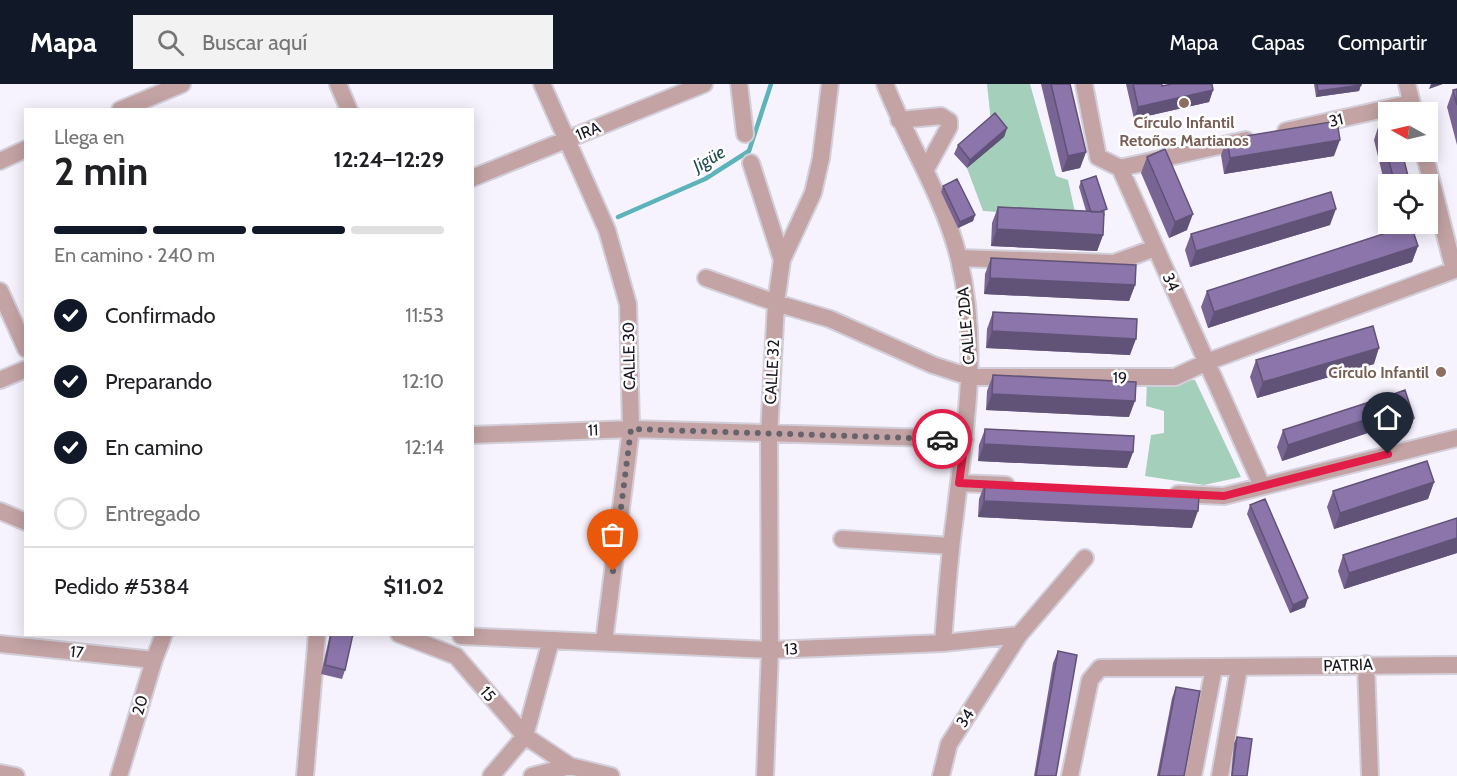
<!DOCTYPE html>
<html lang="es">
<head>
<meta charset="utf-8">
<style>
  :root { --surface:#fff; --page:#f2f2f2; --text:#202124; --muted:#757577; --line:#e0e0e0; --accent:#111827 }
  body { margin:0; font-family:Cabin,sans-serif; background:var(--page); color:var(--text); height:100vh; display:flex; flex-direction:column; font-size:22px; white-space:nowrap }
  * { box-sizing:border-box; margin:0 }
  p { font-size:20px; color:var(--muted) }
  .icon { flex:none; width:33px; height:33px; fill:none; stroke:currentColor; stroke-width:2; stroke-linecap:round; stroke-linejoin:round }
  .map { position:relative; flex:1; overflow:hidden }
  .sheet { position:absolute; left:24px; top:24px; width:450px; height:528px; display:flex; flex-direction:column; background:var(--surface); border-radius:0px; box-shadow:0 3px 15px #0003 }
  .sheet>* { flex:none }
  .needle { width:39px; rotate:278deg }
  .controls { position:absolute; left:1378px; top:18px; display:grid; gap:12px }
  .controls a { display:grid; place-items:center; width:60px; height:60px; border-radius:0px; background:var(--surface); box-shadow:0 3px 15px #0003; font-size:30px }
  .pin { position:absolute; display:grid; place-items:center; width:51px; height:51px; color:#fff; margin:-62px -26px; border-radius:50% 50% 50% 0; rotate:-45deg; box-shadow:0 0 6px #0007 }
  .pin .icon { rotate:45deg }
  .courier { position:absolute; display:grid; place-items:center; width:60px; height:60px; margin:-30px; border:4px solid #e11d48; border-radius:50%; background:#fff; color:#222; box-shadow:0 2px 8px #0007 }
  .overview em { font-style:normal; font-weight:800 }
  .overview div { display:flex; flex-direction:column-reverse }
  .overview { display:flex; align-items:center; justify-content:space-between; height:102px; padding:0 30px }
  h1 { font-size:39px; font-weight:800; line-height:45px }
  .bar { display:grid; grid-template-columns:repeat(4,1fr); gap:9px 6px; align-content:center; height:72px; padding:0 30px }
  .bar i { height:8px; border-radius:4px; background:var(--line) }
  .bar .active { background:var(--accent) }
  .bar p { grid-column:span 4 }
  .line { display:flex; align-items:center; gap:15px; padding:0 30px; border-top:2px solid var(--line) }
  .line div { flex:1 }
  ol { padding:0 30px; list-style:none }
  li { display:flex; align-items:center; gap:18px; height:66px }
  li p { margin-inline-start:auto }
  li .icon { padding:6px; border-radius:50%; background:var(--accent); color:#fff; stroke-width:4 }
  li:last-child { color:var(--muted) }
  li i { width:33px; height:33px; border:3px solid var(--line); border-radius:50% }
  header { display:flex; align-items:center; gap:36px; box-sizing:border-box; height:84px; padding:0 30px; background:var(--accent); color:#fff }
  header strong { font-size:28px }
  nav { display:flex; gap:33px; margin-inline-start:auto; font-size:21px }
  .search { width:420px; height:54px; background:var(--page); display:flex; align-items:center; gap:15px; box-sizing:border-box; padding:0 21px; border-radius:0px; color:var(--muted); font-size:22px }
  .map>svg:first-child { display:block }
  .green { fill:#a4cfba }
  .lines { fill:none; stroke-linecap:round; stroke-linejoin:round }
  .stream { stroke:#5cb3ba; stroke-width:4.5 }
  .minor-casing { stroke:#d3cfda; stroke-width:20 }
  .minor { stroke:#c3a3a4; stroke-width:16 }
  .wall { fill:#786593 }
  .shaded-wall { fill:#615278 }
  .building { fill:#8b75ab; stroke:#615278; stroke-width:1.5 }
  .done { stroke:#66636c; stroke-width:6; stroke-dasharray:0 10.8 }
  .route { stroke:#e11d48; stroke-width:8 }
  .education-dot { fill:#8d6e63; stroke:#fff; stroke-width:2 }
  .labels { text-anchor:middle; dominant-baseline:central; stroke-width:5; stroke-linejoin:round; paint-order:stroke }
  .street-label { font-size:16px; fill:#18151e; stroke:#fff }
  .education-label { font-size:16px; font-weight:bold; fill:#785e54; stroke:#fff }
  .water-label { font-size:18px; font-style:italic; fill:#234c4f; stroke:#fff }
</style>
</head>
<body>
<header>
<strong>Mapa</strong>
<div class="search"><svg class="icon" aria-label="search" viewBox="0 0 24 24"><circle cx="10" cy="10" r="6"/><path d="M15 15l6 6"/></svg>Buscar aquí</div>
<nav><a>Mapa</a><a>Capas</a><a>Compartir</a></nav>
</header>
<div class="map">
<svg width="1457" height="692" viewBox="0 0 1457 692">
  <rect width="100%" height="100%" fill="#f7f3fe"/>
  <path class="green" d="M987,0H1030L1056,92L1068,96L1076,133L983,127L967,84L1004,53L991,38Z
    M1195,296L1241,393L1204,401L1145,392L1151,351L1164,349V327L1146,322L1147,298Z"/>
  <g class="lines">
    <path class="stream" d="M618,133L705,95L749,67L771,0"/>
    <defs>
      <path id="minor" d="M338,0L349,26
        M542,0L607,146L628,220L631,345L604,558
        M739,0L745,50
        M885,0C908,59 944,113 959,175C980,261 965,347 955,432C949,474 946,517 943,559
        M1084,0L1098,73L1120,84L1262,402
        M1407,0L1414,28
        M120,26L182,0
        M899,36L941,32L949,37V43L926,85
        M1286,47L1411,19
        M1424,68L1454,186
        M0,77L26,65
        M751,79L782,176
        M1120,84L1246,56
        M472,94L704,0
        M959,174L1114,179L1155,164
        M706,194L776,219L830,235L933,281L970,293H1175L1207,278L1457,185
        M0,207L26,265
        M0,296L26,285
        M472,351L631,345L965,355
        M959,399L1006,401
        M1178,410L1224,412L1457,354
        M0,427L26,438
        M842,455L951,462
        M399,550L456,572L525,652L570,682
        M461,552L770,566L943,559L1019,551L1085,474
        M0,560L154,576
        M1366,580L1370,692
        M0,689L16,692
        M119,692L154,576L164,550
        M305,692L317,550
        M491,692L525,652L551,556
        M532,692L570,682L611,692
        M765,692L770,566L769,351L776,219L782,176L813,109L821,74L830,0
        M941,692L949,660L1019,551
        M1070,692L1090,596L1100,584L1457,581
        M1193,692L1214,584
        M1220,692L1239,584"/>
    </defs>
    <use href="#minor" class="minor-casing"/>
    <use href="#minor" class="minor"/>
  </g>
  <path class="wall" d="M1041,0H1070L1086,68L1080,84L1062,88Z
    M1126,0H1163H1162V2L1213,6L1209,18L1134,35Z
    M1314,0H1361L1359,7L1316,13Z
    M1457,5V61L1447,23L1453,6Z
    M1379,40L1410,100H1389V118L1374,56Z
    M1007,44L1004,53L967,84L954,70L958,61Z
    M1227,55L1334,72L1224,90L1221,71Z
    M1147,73L1187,146L1169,154L1141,89Z
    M1081,97L1105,131L1104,132L1103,151L1097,167L991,162L992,139L998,123L1086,127L1079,103Z
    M943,102L975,131L973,137L958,144L941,108Z
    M1330,141L1190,183L1185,166L1191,150Z
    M1418,162L1412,178L1208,244L1201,223L1207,207Z
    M991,174L1135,201L1129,217L984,210L985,190Z
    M993,228L1130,271L986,264L987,245Z
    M1256,276L1374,280L1257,314L1250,293Z
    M993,291L1129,333L986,326L987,307Z
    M1391,311L1414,334L1412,340L1398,344L1389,317Z
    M1386,329L1380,345L1282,377L1277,363L1283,346Z
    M985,345L1133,368L1127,384L978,377L979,361Z
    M1434,398L1428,415L1334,445L1327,423L1333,407Z
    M985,399L1192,444L978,433L979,415Z
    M1250,421L1305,523L1290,529L1247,430Z
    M1457,434V469L1344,505L1338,487L1343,471Z
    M330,550H353L345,586L342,595L321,590Z
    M1058,567L1056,692H1034L1053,579Z
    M1176,603L1184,692H1157L1172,614Z
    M1237,653L1247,692H1231L1234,659Z"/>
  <path class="shaded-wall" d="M1431,0H1443L1429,5Z
    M1361,1L1359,7L1316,13L1318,7Z
    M1213,6L1209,18L1134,35L1138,23Z
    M1007,44L1004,53L967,84L970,76Z
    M1340,56L1334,72L1224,90L1230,74Z
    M1086,68L1080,84L1062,88L1068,72Z
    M1336,125L1330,141L1190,183L1196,167Z
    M1193,130L1187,146L1169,154L1175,138Z
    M975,131L973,137L958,144L960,138Z
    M997,145L1103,151L1097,167L991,162Z
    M1418,162L1412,178L1208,244L1214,228Z
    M990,194L1135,201L1129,217L984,210Z
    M992,247L1136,255L1130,271L986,264Z
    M1379,264L1374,280L1257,314L1263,298Z
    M992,310L1135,317L1129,333L986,326Z
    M1386,329L1380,345L1282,377L1288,361Z
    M1414,334L1412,340L1398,344L1401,338Z
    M984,360L1133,368L1127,384L978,377Z
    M1434,398L1428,415L1334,445L1340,429Z
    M984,417L1198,427L1192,444L978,433Z
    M1457,454V469L1344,505L1349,489Z
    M1308,514L1305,523L1290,529L1293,521Z"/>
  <path class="building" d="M1051,0H1070L1086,68L1068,72Z
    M1133,0H1162V2L1172,0H1212L1213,6L1138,23Z
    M1317,0H1361V1L1318,7Z
    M1457,5V21L1453,6Z
    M995,29L1007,44L970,76L958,61Z
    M1337,37L1340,56L1230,74L1227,55Z
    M1389,37V68H1402L1410,100H1395L1379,40Z
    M1165,65L1193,130L1175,138L1147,73Z
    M1096,92L1107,125L1099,128H1091L1081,97Z
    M957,95L975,131L960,138L943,102Z
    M1331,108L1336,125L1196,167L1191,150Z
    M998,123L1104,128L1103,151L997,145Z
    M1411,141L1418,162L1214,228L1207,207Z
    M991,174L1136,181L1135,201L990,194Z
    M993,228L1137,235L1136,255L992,247Z
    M1373,242L1379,264L1263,298L1256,276Z
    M993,291L1136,298L1135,317L992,310Z
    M1405,306L1414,334L1401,338L1391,311Z
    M1382,314L1386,329L1288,361L1283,346Z
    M985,345L1134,352L1133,368L984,360Z
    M1427,377L1434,398L1340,429L1333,407Z
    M985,399L1199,410L1198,427L984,417Z
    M1265,415L1308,514L1293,521L1250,421Z
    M1457,434V454L1349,489L1343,471Z
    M331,550H353L345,586L325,581Z
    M1058,567L1077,571L1056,692H1036Z
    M1176,603L1200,607L1184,692H1159Z
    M1237,653L1252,655L1247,692H1232Z"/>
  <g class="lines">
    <path class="done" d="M613,487L631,345L942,355"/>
    <path class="route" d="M942,355L965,356L959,399L1224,412L1388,370"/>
  </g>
  <g class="education-dot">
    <circle cx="1184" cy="19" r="6"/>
    <circle cx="1441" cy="288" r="6"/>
  </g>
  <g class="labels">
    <g class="street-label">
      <text transform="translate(1336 36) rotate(-13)">31</text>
      <text transform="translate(588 47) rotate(-22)">1RA</text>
      <text transform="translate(1171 198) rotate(65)">34</text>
      <text transform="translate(966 242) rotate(-95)">CALLE 2DA</text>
      <text transform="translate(629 272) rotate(-91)">CALLE 30</text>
      <text transform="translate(772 288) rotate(-87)">CALLE 32</text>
      <text x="1120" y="293">19</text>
      <text transform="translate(593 346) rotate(-2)">11</text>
      <text transform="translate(791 565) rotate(-2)">13</text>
      <text transform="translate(77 568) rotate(6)">17</text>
      <text transform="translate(1348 581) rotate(-2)">PATRIA</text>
      <text transform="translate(488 610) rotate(49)">15</text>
      <text transform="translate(140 621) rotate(-73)">20</text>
      <text transform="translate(965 634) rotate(-57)">34</text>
    </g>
    <g class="education-label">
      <text x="1184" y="38">Círculo Infantil<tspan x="1184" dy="18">Retoños Martianos</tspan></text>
      <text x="1429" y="288" text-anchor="end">Círculo Infantil</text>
    </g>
    <g class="water-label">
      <text transform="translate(709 75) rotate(-31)">Jigüe</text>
    </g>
  </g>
</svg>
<div class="controls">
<a><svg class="needle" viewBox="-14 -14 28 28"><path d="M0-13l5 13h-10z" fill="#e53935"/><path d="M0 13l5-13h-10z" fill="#757577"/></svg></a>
<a><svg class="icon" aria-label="locate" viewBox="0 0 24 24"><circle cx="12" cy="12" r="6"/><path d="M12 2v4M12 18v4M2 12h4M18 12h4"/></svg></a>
</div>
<div class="pin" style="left:613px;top:487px;background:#ea580c"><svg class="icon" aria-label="bag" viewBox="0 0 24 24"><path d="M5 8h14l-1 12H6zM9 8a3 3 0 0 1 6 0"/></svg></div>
<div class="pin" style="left:1388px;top:370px;background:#1f2937"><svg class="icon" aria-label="home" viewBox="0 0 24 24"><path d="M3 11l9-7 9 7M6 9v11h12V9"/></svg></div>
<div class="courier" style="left:942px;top:355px"><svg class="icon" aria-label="car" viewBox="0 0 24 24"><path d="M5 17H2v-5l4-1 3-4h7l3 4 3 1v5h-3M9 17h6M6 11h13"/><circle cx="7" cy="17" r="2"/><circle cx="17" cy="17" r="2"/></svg></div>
<section class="sheet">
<div class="overview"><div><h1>2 min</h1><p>Llega en</p></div><em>12:24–12:29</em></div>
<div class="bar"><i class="active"></i><i class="active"></i><i class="active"></i><i></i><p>En camino · 240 m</p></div>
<ol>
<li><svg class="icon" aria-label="check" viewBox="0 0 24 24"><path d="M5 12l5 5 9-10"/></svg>Confirmado<p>11:53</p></li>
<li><svg class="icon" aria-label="check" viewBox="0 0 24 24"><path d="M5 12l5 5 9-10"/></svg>Preparando<p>12:10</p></li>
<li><svg class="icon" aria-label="check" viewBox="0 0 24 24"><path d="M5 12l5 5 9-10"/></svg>En camino<p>12:14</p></li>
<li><i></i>Entregado</li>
</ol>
<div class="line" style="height:78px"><div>Pedido #5384</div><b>$11.02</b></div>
</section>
</div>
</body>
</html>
